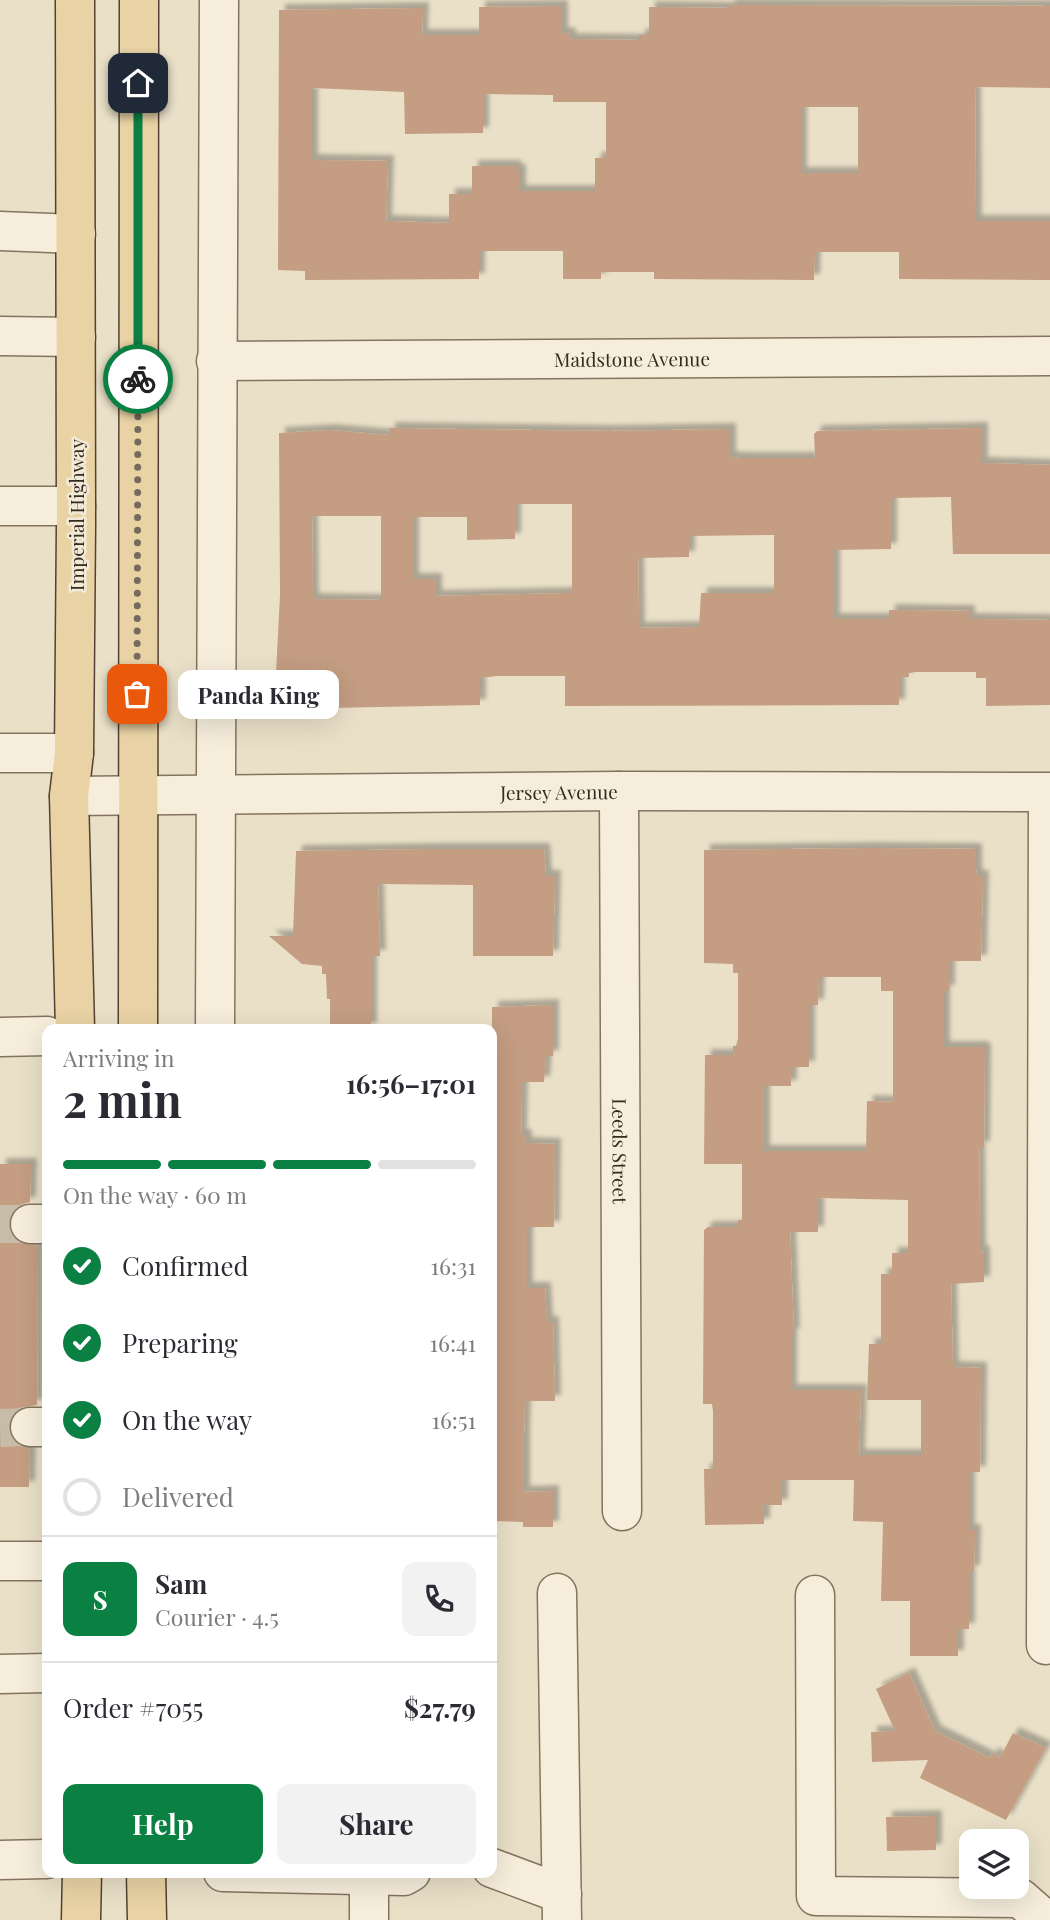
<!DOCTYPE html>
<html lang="en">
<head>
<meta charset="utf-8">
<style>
  :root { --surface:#fff; --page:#f2f2f3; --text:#2b2b33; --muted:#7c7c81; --line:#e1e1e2; --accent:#0b8043 }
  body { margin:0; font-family:"Playfair Display",serif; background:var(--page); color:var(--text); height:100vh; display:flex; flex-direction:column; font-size:26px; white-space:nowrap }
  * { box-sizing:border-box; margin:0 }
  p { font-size:23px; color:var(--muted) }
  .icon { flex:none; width:38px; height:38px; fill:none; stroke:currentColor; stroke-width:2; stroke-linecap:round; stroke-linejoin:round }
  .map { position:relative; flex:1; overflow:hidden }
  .side { position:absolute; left:42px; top:1024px; width:455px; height:854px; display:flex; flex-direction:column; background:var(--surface); border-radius:14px; box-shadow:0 7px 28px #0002 }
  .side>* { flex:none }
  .tools { position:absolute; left:959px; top:1829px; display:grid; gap:14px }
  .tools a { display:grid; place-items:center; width:70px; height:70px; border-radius:14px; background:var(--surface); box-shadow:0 7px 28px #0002; font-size:35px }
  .pin { position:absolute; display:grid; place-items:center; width:60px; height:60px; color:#fff; margin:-30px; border-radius:14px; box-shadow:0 4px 10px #0006 }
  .courier { position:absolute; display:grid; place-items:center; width:70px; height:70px; margin:-35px; border:5px solid #0b8043; border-radius:50%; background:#fff; color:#222; box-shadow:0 2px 9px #0007 }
  .bubble { position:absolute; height:49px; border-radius:14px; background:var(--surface); box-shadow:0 7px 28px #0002; font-size:23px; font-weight:700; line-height:49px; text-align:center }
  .head em { font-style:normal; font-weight:700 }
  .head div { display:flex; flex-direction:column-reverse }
  .head { display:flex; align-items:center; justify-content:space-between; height:119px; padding:0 21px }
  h1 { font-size:46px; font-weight:700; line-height:52px }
  .bar { display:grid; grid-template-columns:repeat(4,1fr); gap:10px 7px; align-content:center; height:84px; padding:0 21px }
  .bar i { height:9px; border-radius:5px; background:var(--line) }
  .bar .selected { background:var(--accent) }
  .bar p { grid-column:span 4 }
  .line { display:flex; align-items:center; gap:18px; padding:0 21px; border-top:2px solid var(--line) }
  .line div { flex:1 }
  .round { display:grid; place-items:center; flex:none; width:74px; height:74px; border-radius:14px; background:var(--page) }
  ol { padding:0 21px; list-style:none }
  li { display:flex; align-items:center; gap:21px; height:77px }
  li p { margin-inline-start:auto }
  li .icon { padding:7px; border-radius:50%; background:var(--accent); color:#fff; stroke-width:4 }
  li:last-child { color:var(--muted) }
  li i { width:38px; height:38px; border:4px solid var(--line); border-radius:50% }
  .cta { display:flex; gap:14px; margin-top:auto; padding:14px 21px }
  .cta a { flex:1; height:80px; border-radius:14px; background:var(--accent); color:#fff; font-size:28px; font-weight:700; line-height:80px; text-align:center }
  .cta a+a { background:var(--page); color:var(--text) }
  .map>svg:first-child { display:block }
  .building { fill:#c49d82; fill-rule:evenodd; filter:url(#shadow) }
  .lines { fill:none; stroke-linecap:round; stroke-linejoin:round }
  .minor-tunnel { stroke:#c6bca7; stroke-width:38; stroke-dasharray:38 19; stroke-linecap:butt }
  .minor-casing { stroke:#85735f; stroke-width:41 }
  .major-casing { stroke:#534133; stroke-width:41 }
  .minor { stroke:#f6eddb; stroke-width:38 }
  .major { stroke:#e9d3a5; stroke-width:38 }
  .done { stroke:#756a5b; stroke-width:7; stroke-dasharray:0 12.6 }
  .route { stroke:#0b8043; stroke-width:9 }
  .labels { text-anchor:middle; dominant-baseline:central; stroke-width:5; stroke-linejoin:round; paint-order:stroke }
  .street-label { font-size:19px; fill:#362b21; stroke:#f2ead7 }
</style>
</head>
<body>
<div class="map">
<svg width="1050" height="1920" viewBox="0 0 1050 1920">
  <defs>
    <filter id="shadow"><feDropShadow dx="6" dy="-6" stdDeviation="2" flood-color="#0004"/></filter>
  </defs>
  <rect width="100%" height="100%" fill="#eae0c8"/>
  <path class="building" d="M729,5L1050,6V88L975,87L976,221H1050V280L899,279V252H815L814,280L654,279V272H601V279H563V251H479V279L305,280V271L278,270L279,10L423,8L422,35H479V7L562,6V33L570,34V39L639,40V35H649V7L729,8ZM312,88L404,92L405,134L483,133V94L553,95V102H606V158H595V191H520V170H515V166H472V194H449V223L386,221L388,161L312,160ZM801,107H858V173H801Z
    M389,428L609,431L730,429V457L740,458H815L814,434L817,431L982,428V463L1050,465V554H953L951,497L891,498V549L834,550V619H889V610L969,611V619L1050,620V705L986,706V678H976V672H916L909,673V677H899V705L565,706V676H497L480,678V705L279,709L278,692H275L280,595L279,433L329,430L389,435ZM515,504H572V593L436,596V579H413V517H467V540L515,539ZM312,516H381V600L313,599ZM774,535V593H701L699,627L639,628L638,558L689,557V536Z
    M871,848L976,849V869L977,876H983L981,961H949V991H944V1047H982L985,1050L984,1147H979L980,1250L984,1253V1282L951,1284L953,1367L981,1368L980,1472H969V1530H975L974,1571H969V1629H958V1656H910V1601H881L883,1522L853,1521L854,1480H782V1505H764V1524L705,1525L704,1469H713V1411L712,1404H703L704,1230L708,1227H738V1220H742V1164H704L705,1055H733V1046H736L738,1039V973H733V964L704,963V850ZM819,977H881V991H893V1102L867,1101L866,1151H764V1086H791V1067H809V1005H818ZM818,1198L908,1200V1253H892V1274H881V1344H869L867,1400H921V1455H859L861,1390H791V1334H794L790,1232H818Z
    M435,849H544L546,876H555L553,956H473V885L378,884L380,956H371V1029H330V999H327L326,974H322V966L302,964L269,936H293L296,851Z
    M553,1005V1056H546L544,1082H522L521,1135H526V1143L555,1144L554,1227H527V1288H545L547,1322H553L555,1401H525L524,1434V1492L553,1491V1527H523V1522L492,1521V1007Z
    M0,1164H31L30,1202L20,1205L11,1213L8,1225L11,1234L19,1243L38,1246L37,1405L19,1408L11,1417L8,1426L11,1438L20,1446L30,1449L29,1487H0Z
    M909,1673L935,1731L990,1758L992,1753L1000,1758L1013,1733L1046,1748L1006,1820L920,1778L928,1760L872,1762L871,1732L895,1731L876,1689Z
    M936,1816V1850L887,1851L886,1817Z"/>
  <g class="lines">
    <path class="minor-tunnel" d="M0,1224H30
      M0,1428L30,1427"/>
    <defs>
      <g id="minor">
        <path d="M0,231L76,234"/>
        <path d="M0,336L76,337"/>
        <path id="s1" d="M216,361L1050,356"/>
        <path d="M0,506H76"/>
        <path d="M0,753H74"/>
        <path id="s2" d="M619,791L622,1511"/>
        <path id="s3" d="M69,796L619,791L1050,792"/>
        <path d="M215,1029L219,0"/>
        <path d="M0,1037L47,1036"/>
        <path d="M30,1224H47"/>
        <path d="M30,1427H47"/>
        <path d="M0,1561H47"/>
        <path d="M557,1593L562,1920"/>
        <path d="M815,1595L816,1896L1020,1898L1045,1920"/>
        <path d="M1046,1645L1048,793"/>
        <path d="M0,1674L47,1673"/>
        <path d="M0,1860L47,1859"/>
        <path d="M492,1868L562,1894"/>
        <path d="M223,1872L404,1876L411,1872"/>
        <path d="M369,1874V1920"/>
      </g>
      <path id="major" d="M75,0L76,525L74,753L69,796L75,1029
        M138,1029L139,0
        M146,1872L147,1920
        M81,1920L82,1872"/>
    </defs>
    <use href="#minor" class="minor-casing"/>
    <use href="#major" class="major-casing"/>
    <use href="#minor" class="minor"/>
    <use href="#major" class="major"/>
  </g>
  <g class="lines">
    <path class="done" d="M137,694L138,379"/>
    <path class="route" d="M138,379V83"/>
  </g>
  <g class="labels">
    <g class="street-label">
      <text stroke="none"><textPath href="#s1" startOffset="416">Maidstone Avenue</textPath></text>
      <text transform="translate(76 515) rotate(-90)">Imperial Highway</text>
      <text stroke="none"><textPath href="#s3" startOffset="490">Jersey Avenue</textPath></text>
      <text stroke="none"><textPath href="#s2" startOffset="360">Leeds Street</textPath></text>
    </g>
  </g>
</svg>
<div class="tools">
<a><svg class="icon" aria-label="layers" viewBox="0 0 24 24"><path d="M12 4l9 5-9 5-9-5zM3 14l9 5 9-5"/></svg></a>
</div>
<div class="pin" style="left:137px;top:694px;background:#ea580c"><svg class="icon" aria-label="bag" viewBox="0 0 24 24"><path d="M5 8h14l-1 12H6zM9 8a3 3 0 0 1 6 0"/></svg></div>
<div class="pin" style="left:138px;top:83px;background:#1f2937"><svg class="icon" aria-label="home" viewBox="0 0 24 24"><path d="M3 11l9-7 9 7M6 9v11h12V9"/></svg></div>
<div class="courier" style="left:138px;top:379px"><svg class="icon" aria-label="bike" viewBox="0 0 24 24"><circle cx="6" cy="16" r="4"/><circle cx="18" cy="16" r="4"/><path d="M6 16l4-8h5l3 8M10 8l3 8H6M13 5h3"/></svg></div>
<div class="bubble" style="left:178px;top:670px;width:161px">Panda King</div>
<section class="side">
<div class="head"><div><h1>2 min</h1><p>Arriving in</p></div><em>16:56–17:01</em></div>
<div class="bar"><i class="selected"></i><i class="selected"></i><i class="selected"></i><i></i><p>On the way · 60 m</p></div>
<ol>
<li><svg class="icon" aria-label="check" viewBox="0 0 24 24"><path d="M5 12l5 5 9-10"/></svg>Confirmed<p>16:31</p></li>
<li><svg class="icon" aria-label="check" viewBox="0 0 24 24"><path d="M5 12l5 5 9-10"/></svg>Preparing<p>16:41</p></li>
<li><svg class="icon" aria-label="check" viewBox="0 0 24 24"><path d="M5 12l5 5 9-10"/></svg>On the way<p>16:51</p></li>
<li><i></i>Delivered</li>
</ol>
<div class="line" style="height:126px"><b class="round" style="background:var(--accent);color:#fff">S</b><div><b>Sam</b><p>Courier · 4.5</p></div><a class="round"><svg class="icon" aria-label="phone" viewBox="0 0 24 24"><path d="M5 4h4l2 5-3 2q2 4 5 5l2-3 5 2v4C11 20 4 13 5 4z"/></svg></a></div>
<div class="line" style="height:91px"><div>Order #7055</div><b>$27.79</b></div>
<div class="cta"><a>Help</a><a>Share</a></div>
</section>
</div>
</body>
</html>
